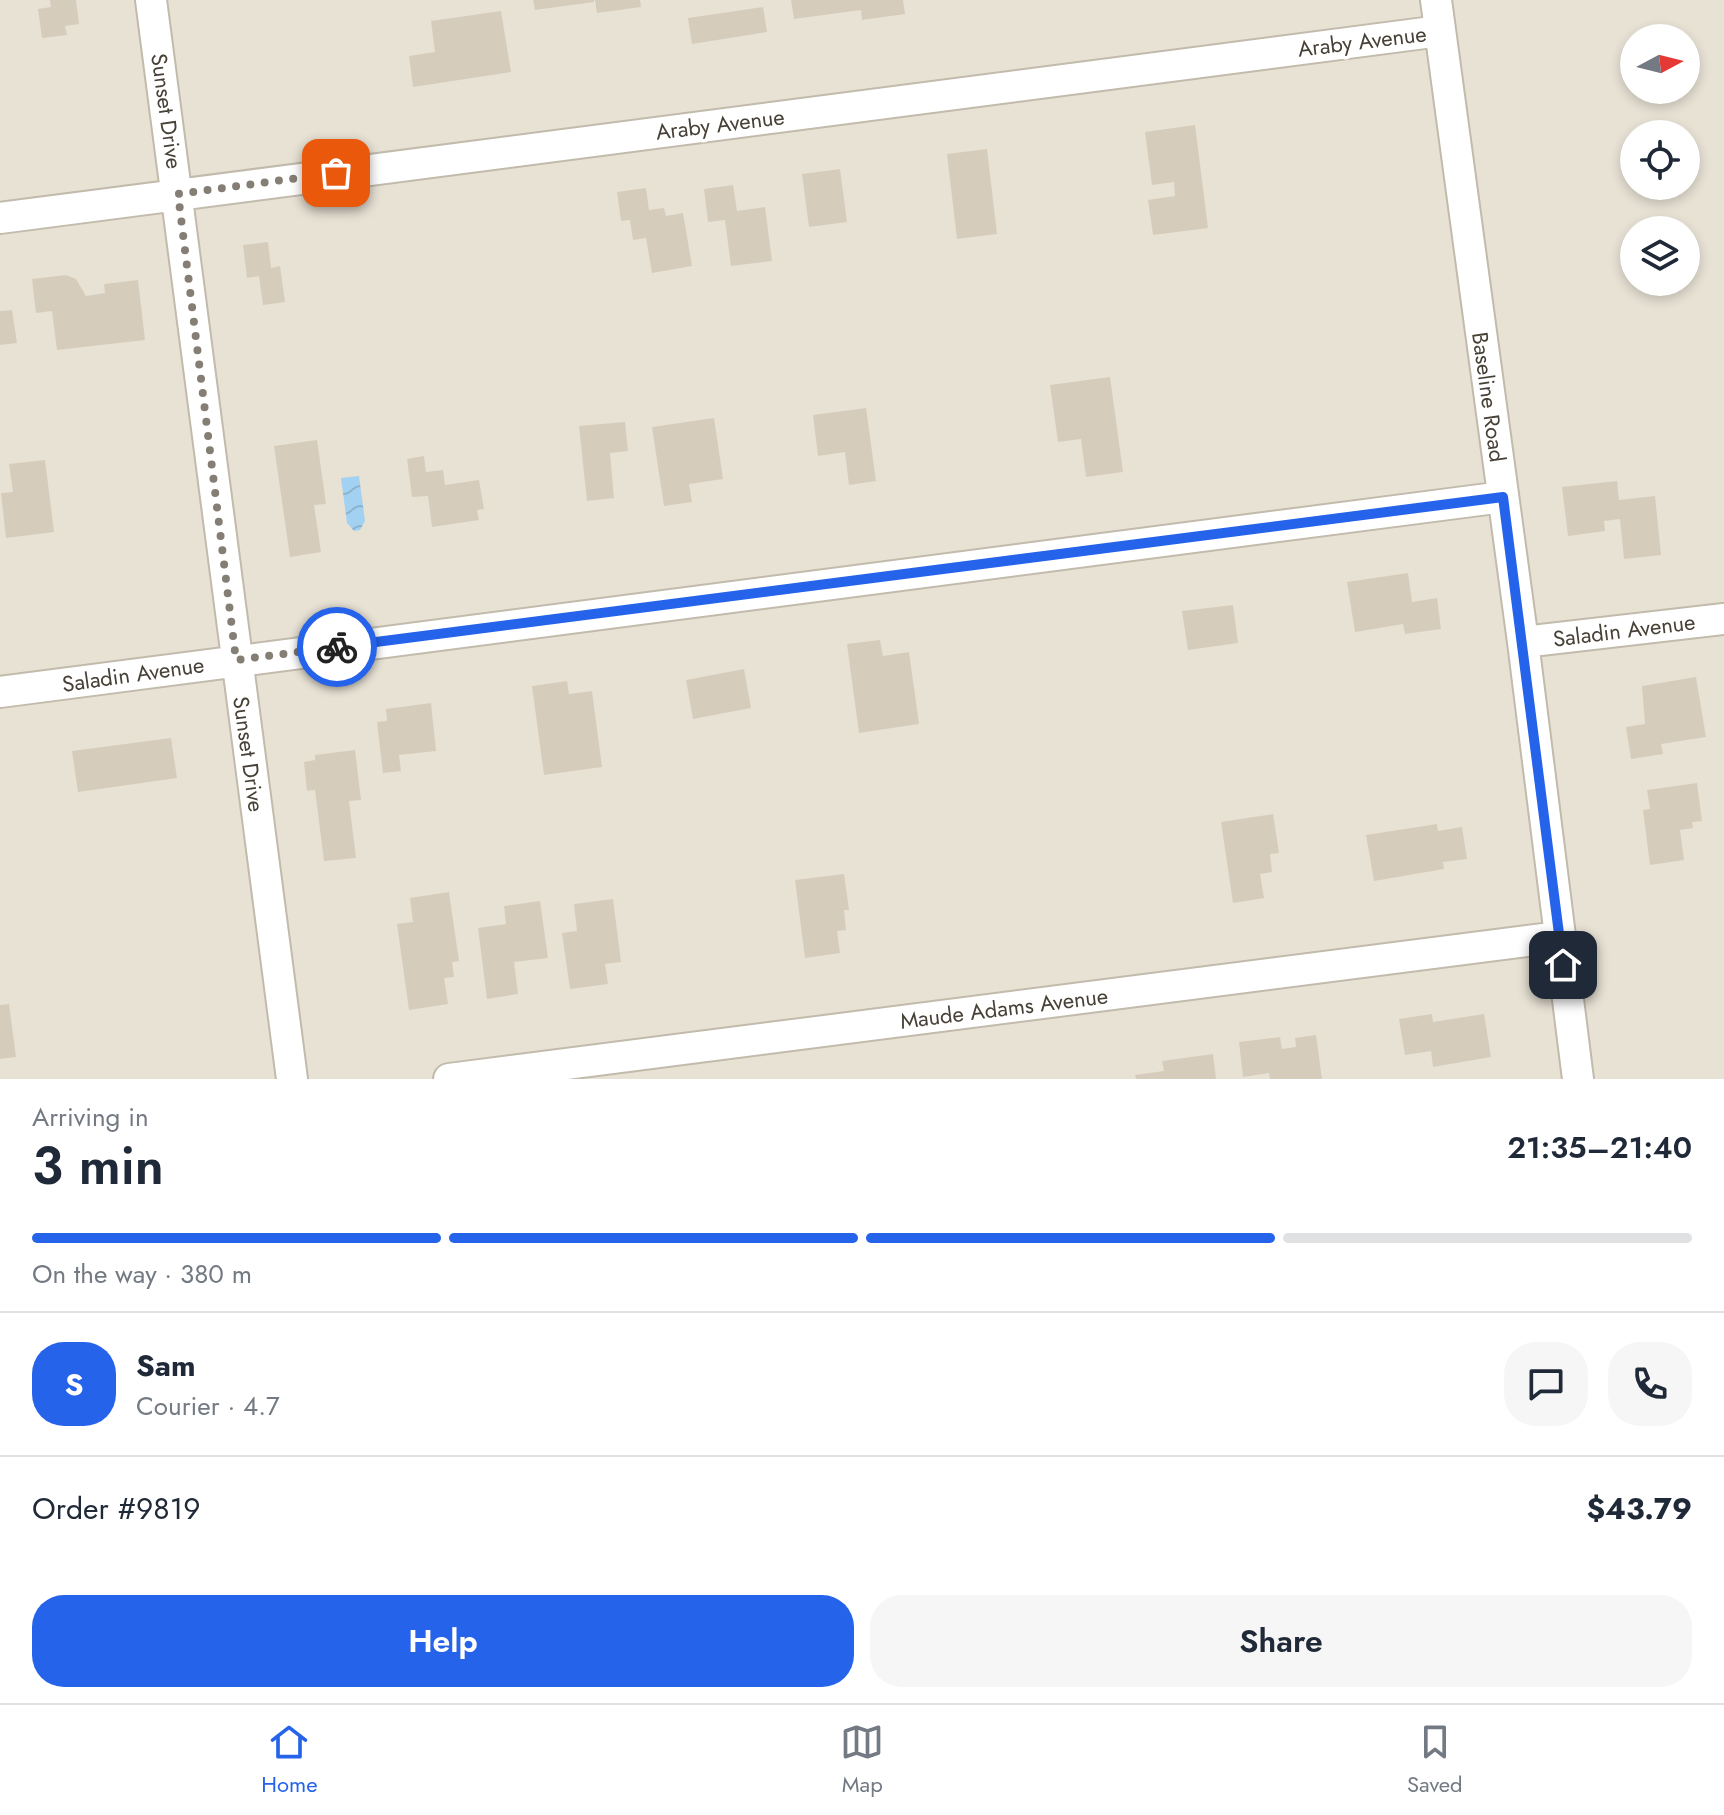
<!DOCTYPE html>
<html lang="en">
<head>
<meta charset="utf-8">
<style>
  :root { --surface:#fff; --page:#f6f6f7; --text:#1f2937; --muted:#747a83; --line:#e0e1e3; --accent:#2563eb }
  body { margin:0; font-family:Jost,sans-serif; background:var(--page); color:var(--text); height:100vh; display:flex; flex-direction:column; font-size:30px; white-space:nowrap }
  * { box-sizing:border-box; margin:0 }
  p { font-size:26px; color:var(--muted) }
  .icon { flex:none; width:44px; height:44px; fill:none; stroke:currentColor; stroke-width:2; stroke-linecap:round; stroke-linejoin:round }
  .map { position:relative; height:1079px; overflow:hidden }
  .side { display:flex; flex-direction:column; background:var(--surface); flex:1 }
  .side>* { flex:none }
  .needle { width:52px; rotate:83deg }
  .fabs { position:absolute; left:1620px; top:24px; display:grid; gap:16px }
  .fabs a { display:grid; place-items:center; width:80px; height:80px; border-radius:50%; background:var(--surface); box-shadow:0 4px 12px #0003; font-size:40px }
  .pin { position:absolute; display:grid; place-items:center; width:68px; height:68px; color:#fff; margin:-34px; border-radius:16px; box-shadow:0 4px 12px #0006 }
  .courier { position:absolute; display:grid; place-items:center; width:80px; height:80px; margin:-40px; border:6px solid #2563eb; border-radius:50%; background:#fff; color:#222; box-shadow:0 2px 10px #0007 }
  .summary em { font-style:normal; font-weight:600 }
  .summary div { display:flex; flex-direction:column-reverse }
  .summary { display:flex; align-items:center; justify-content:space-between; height:136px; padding:0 32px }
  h1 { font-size:52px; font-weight:600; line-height:60px }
  .bar { display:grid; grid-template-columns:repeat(4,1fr); gap:12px 8px; align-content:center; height:96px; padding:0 32px }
  .bar i { height:10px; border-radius:6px; background:var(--line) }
  .bar .selected { background:var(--accent) }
  .bar p { grid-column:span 4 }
  .line { display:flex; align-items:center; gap:20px; padding:0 32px; border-top:2px solid var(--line) }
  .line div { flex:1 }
  .round { display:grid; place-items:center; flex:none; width:84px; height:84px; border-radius:32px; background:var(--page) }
  .button { display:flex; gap:16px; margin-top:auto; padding:16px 32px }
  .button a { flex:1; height:92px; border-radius:32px; background:var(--accent); color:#fff; font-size:32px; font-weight:600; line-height:92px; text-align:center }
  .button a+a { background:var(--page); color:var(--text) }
  .tabs { display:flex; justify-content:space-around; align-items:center; height:112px; border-top:2px solid var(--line); background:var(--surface); font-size:22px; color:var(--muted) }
  .tabs a { display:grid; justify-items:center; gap:4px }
  .tabs .selected { color:var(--accent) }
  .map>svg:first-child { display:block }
  .residential { fill:#e8e2d5; fill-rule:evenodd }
  .water { fill:url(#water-waves) }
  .building { fill:#d6ccbc }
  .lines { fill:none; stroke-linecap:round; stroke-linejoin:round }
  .minor-casing { stroke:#c2bbac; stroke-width:34 }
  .minor { stroke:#fff; stroke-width:30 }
  .done { stroke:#847e74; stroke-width:8; stroke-dasharray:0 14.4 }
  .route { stroke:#2563eb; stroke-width:10 }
  .labels { text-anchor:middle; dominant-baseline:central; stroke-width:7; stroke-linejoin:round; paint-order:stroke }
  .street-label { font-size:22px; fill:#474036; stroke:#fff }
</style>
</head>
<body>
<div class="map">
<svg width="1724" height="1079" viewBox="0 0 1724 1079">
  <defs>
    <pattern id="water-waves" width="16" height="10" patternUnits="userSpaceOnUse" patternTransform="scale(2)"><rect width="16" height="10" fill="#a2d1f1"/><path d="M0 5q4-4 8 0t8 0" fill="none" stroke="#8db4cf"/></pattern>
  </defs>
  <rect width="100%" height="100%" fill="#f4f0e7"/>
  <path class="residential" d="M0,0H1724V1079H0ZM1634,38H1686V90H1634ZM1634,134H1686V186H1634ZM1634,230H1686V282H1634Z"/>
  <path class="water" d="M359,476L365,521L360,530L354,531L347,523L341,478Z"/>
  <path class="building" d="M50,0H76L79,24L65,26L67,35L42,38L38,9L51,7Z
    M533,0H594V2L535,10Z
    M595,0H640L641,7L597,13Z
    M791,0H903L905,14L862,20L861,10L794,19Z
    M763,7L767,32L692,44L688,18Z
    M501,11L511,72L413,87L409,56L435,52L431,21Z
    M1195,125L1208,228L1153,235L1148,200L1175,196L1174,182L1152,185L1145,132Z
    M987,149L997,234L957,239L947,154Z
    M840,169L847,222L809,227L802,174Z
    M733,185L737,211L765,207L772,261L731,266L725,220L708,222L704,189Z
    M646,188L649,210L664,208L666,216L683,213L692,266L652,273L646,238L633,240L630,220L621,221L617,192Z
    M268,242L271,268L280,266L285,302L263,305L259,276L247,278L243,245Z
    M66,275L76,279L86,296L105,293L104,284L138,280L145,340L57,350L52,311L36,313L32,279Z
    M12,310L17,343L0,345V311Z
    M1110,377L1123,472L1086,477L1081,439L1058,442L1050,385Z
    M866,408L876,481L849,485L845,452L818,456L813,415Z
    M714,418L723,479L689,484L692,502L664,506L652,427Z
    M625,422L628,451L610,453L614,498L587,501L579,426Z
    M317,440L326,504L314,505L321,552L290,557L274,446Z
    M424,456L426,472L443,470L445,485L479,480L484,509L477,510L479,520L432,527L428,496L412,497L407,459Z
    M45,460L54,532L6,538L1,493L13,492L9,464Z
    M1617,481L1619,500L1655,496L1661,555L1624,559L1620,519L1604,521L1605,531L1568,536L1562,487Z
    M1408,573L1412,602L1437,598L1441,629L1405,634L1403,624L1355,632L1347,582Z
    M1233,605L1238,643L1188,650L1182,611Z
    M880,640L883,656L909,652L919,724L859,733L847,644Z
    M744,669L751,708L693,719L686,680Z
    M1696,677L1706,737L1661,744L1663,754L1631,759L1626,727L1645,724L1642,686Z
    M567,681L569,694L592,691L602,767L544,775L532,686Z
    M431,703L436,751L399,755L401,771L383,773L377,722L387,721L386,709Z
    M171,738L177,778L78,792L72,751Z
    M355,750L361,800L349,801L356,858L324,861L315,790L307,791L304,762L315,760V755Z
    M1697,783L1702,821L1692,822L1693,828L1680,830L1684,860L1650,865L1643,810L1650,809L1647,790Z
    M1273,814L1279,853L1270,854L1272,872L1260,874L1264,898L1233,903L1221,822Z
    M1437,824L1438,831L1462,827L1467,859L1443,862L1444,869L1374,881L1366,835Z
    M844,874L849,910H844L846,930L837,931L840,953L805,958L795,880Z
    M449,892L459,961L452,962L454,977L444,978L448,1004L409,1010L397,924L413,922L410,898Z
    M613,899L621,962L605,964L608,984L570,989L562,933L577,931L574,904Z
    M540,901L548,958L514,962L518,994L487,999L478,928L506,924L504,906Z
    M9,1004L16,1057L0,1059V1005Z
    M1432,1014L1433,1022L1484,1014L1491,1057L1433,1067L1431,1051L1405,1055L1399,1019Z
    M1316,1035L1322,1079H1270L1269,1073L1243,1077L1239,1042L1280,1037L1282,1049L1296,1047L1295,1038Z
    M1213,1054L1216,1079H1136L1135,1075L1164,1071L1162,1061Z"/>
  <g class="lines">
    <defs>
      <path id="minor" d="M151,0L292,1079
        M1436,0L1523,642L1578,1079
        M0,218L1440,31
        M1523,642L1724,619
        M0,692L1503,497
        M449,1079L1559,937"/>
    </defs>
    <use href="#minor" class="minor-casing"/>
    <use href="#minor" class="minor"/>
  </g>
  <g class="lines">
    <path class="done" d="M336,173L178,194L236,660L337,647"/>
    <path class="route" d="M337,647L1503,497L1563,965"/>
  </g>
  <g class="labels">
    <g class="street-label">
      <text transform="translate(1362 41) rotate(-7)">Araby Avenue</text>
      <text transform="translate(167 111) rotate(82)">Sunset Drive</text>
      <text transform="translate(720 124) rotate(-7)">Araby Avenue</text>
      <text transform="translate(1489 397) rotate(82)">Baseline Road</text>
      <text transform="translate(1624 630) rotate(-7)">Saladin Avenue</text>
      <text transform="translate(133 674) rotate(-8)">Saladin Avenue</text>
      <text transform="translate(249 754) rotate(82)">Sunset Drive</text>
      <text transform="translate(1004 1008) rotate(-7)">Maude Adams Avenue</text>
    </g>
  </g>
</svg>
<div class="fabs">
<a><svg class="needle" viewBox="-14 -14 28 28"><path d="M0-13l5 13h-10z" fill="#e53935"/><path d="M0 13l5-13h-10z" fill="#747a83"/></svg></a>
<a><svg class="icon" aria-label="locate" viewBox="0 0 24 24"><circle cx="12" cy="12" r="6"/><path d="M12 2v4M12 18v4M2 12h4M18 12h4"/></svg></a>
<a><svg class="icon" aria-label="layers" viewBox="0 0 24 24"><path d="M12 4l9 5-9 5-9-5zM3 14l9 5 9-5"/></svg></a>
</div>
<div class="pin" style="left:336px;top:173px;background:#ea580c"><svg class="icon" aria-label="bag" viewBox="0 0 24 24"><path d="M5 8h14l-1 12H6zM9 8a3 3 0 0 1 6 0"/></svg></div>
<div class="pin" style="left:1563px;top:965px;background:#1f2937"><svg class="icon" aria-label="home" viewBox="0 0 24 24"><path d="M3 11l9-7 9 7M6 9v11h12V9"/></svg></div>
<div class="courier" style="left:337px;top:647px"><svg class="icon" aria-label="bike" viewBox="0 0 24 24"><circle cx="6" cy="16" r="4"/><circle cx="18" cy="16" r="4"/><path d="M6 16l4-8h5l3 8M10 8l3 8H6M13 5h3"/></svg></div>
</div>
<section class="side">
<div class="summary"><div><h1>3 min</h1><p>Arriving in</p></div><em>21:35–21:40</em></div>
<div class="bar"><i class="selected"></i><i class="selected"></i><i class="selected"></i><i></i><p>On the way · 380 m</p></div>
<div class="line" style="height:144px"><b class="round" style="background:var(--accent);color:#fff">S</b><div><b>Sam</b><p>Courier · 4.7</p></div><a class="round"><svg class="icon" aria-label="chat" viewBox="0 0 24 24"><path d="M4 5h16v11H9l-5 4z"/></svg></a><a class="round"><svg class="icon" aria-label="phone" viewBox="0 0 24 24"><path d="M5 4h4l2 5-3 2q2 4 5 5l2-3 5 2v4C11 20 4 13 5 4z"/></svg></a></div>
<div class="line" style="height:104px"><div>Order #9819</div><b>$43.79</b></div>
<div class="button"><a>Help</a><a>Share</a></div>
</section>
<nav class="tabs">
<a class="selected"><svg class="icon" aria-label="home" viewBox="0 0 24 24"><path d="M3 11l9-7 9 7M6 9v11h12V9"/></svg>Home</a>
<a><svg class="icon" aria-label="map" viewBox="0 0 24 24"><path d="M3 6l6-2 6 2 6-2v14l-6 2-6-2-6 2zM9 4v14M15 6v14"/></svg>Map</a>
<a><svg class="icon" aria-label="saved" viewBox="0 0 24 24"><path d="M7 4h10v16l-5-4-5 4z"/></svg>Saved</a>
</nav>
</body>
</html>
